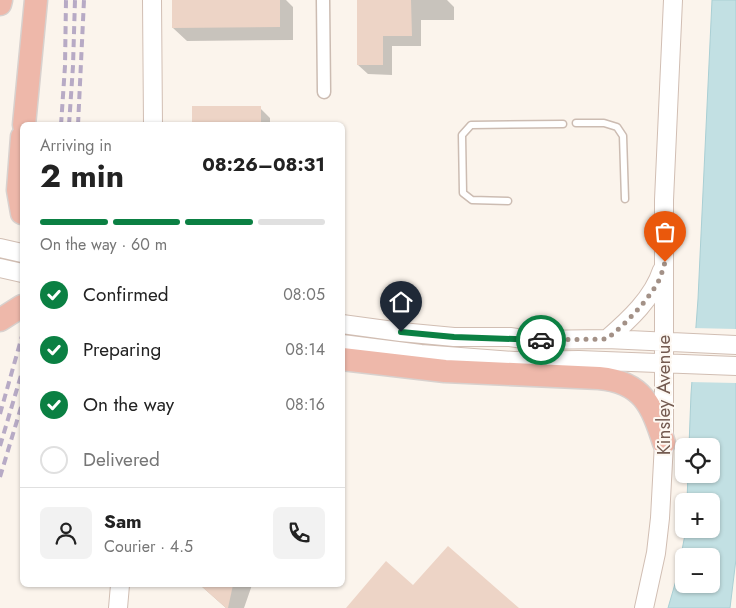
<!DOCTYPE html>
<html lang="en">
<head>
<meta charset="utf-8">
<style>
  :root { --surface:#fff; --page:#f2f2f2; --text:#222; --muted:#767676; --line:#e0e0e0; --accent:#0b8043 }
  body { margin:0; font-family:Jost,sans-serif; background:var(--page); color:var(--text); height:100vh; display:flex; flex-direction:column; font-size:19px; white-space:nowrap }
  * { box-sizing:border-box; margin:0 }
  p { font-size:16px; color:var(--muted) }
  .icon { flex:none; width:28px; height:28px; fill:none; stroke:currentColor; stroke-width:2; stroke-linecap:round; stroke-linejoin:round }
  .map { position:relative; flex:1; overflow:hidden }
  .side { position:absolute; left:20px; top:122px; width:325px; height:465px; display:flex; flex-direction:column; background:var(--surface); border-radius:8px; box-shadow:0 1px 4px #0004 }
  .side>* { flex:none }
  .fabs { position:absolute; left:675px; top:438px; display:grid; gap:10px }
  .fabs a { display:grid; place-items:center; width:45px; height:45px; border-radius:8px; background:var(--surface); box-shadow:0 1px 4px #0004; font-size:25px }
  .pin { position:absolute; display:grid; place-items:center; width:42px; height:42px; color:#fff; margin:-51px -21px; border-radius:50% 50% 50% 0; rotate:-45deg; box-shadow:0 0 5px #0007 }
  .pin .icon { rotate:45deg }
  .courier { position:absolute; display:grid; place-items:center; width:50px; height:50px; margin:-25px; border:4px solid #0b8043; border-radius:50%; background:#fff; color:#222; box-shadow:0 1px 6px #0007 }
  .headline em { font-style:normal; font-weight:700 }
  .headline div { display:flex; flex-direction:column-reverse }
  .headline { display:flex; align-items:center; justify-content:space-between; height:85px; padding:0 20px }
  h1 { font-size:32px; font-weight:700; line-height:38px }
  .bar { display:grid; grid-template-columns:repeat(4,1fr); gap:8px 5px; align-content:center; height:60px; padding:0 20px }
  .bar i { height:6px; border-radius:4px; background:var(--line) }
  .bar .active { background:var(--accent) }
  .bar p { grid-column:span 4 }
  .line { display:flex; align-items:center; gap:12px; padding:0 20px; border-top:1px solid var(--line) }
  .line div { flex:1 }
  .round { display:grid; place-items:center; flex:none; width:52px; height:52px; border-radius:8px; background:var(--page) }
  ol { padding:0 20px; list-style:none }
  li { display:flex; align-items:center; gap:15px; height:55px }
  li p { margin-inline-start:auto }
  li .icon { padding:5px; border-radius:50%; background:var(--accent); color:#fff; stroke-width:4 }
  li:last-child { color:var(--muted) }
  li i { width:28px; height:28px; border:2px solid var(--line); border-radius:50% }
  .map>svg:first-child { display:block }
  .water { fill:#c2e0e3; stroke:#a9cfd4; fill-rule:evenodd }
  .pier { fill:#fbf4ec }
  .shadow { fill:#0003 }
  .building { fill:#edd4c6 }
  .lines { fill:none; stroke-linecap:round; stroke-linejoin:round }
  .lane-casing { stroke:#ccbcb2; stroke-width:9 }
  .street-casing { stroke:#ccbcb2; stroke-width:15 }
  .secondary-casing { stroke:#d1beb3; stroke-width:20 }
  .highway-casing { stroke:#d8d1ce; stroke-width:25 }
  .lane { stroke:#fff; stroke-width:6 }
  .street { stroke:#fff; stroke-width:12 }
  .secondary { stroke:#fff; stroke-width:18 }
  .highway { stroke:#eeb8aa; stroke-width:22 }
  .rail { stroke:#b7aac5; stroke-width:4; stroke-dasharray:8 5; stroke-linecap:butt }
  .done { stroke:#a39187; stroke-width:5; stroke-dasharray:0 9 }
  .route { stroke:#0b8043; stroke-width:6 }
  .labels { text-anchor:middle; dominant-baseline:central; stroke-width:4; stroke-linejoin:round; paint-order:stroke }
  .street-label { font-size:19px; fill:#745b51; stroke:#fdf8f2 }
</style>
</head>
<body>
<div class="map">
<svg width="736" height="608" viewBox="0 0 736 608">
  <rect width="100%" height="100%" fill="#fbf4ec"/>
  <path class="water" d="M712,0H736V559L730,608H668L677,577L686,529H711V501H687L688,474H711V446H689L691,394L698,299ZM684,556H711V584H684Z"/>
  <path class="pier" d="M692,328L736,329V383L689,382Z"/>
  <path class="shadow" d="M173,0H286L293,7V40L187,41L173,28Z
    M358,0H447L454,7V20H421V46H392V75L368,74L358,65Z
    M260,108L270,118V125H193Z
    M200,585H252L244,608H226Z"/>
  <path class="building" d="M172,0H280V27L172,28Z
    M357,0H411L412,36H383V65H357Z
    M192,106H261V125H192Z
    M448,546L519,608H346L386,561L413,585Z
    M200,585H233L228,608H226Z"/>
  <g class="lines">
    <defs>
      <path id="lane" d="M576,123H604L617,127L623,136L625,199
        M508,201L472,200L463,193L462,135L471,125L563,124"/>
      <path id="street" d="M323,0L324,92"/>
      <path id="secondary" d="M152,0L153,125
        M0,248L22,253
        M0,268L22,273
        M342,324L401,332L454,337H510L530,340L607,339L736,345
        M607,339C629,320 653,298 662,270
        M342,344L421,354L514,361L579,360L736,366
        M118,608L120,585
        M644,608L656,553L660,518L664,443V200L673,0"/>
      <path id="highway" d="M0,4L1,0
        M24,125L36,0
        M22,137L18,190L22,213
        M0,320L22,306
        M342,359L445,371L599,378C643,382 652,406 664,443"/>
    </defs>
    <use href="#lane" class="lane-casing"/>
    <use href="#street" class="street-casing"/>
    <use href="#secondary" class="secondary-casing"/>
    <use href="#highway" class="highway-casing"/>
    <use href="#lane" class="lane"/>
    <use href="#street" class="street"/>
    <use href="#secondary" class="secondary"/>
    <use href="#highway" class="highway"/>
    <path class="rail" d="M61,125L65,66L66,0
      M69,125L73,66L75,0
      M78,125L84,0
      M0,414L22,336
      M0,446L22,372
      M0,477L22,404"/>
  </g>
  <g class="lines">
    <path class="done" d="M541,340L607,339C626,323 644,305 657,284C661,277 663,269 665,262"/>
    <path class="route" d="M401,332L454,337L541,340"/>
  </g>
  <g class="labels">
    <g class="street-label">
      <text transform="translate(663 395) rotate(-90)">Kinsley Avenue</text>
    </g>
  </g>
</svg>
<div class="fabs">
<a><svg class="icon" aria-label="locate" viewBox="0 0 24 24"><circle cx="12" cy="12" r="6"/><path d="M12 2v4M12 18v4M2 12h4M18 12h4"/></svg></a>
<a>+</a>
<a>−</a>
</div>
<div class="pin" style="left:665px;top:262px;background:#ea580c"><svg class="icon" aria-label="bag" viewBox="0 0 24 24"><path d="M5 8h14l-1 12H6zM9 8a3 3 0 0 1 6 0"/></svg></div>
<div class="pin" style="left:401px;top:332px;background:#1f2937"><svg class="icon" aria-label="home" viewBox="0 0 24 24"><path d="M3 11l9-7 9 7M6 9v11h12V9"/></svg></div>
<div class="courier" style="left:541px;top:340px"><svg class="icon" aria-label="car" viewBox="0 0 24 24"><path d="M5 17H2v-5l4-1 3-4h7l3 4 3 1v5h-3M9 17h6M6 11h13"/><circle cx="7" cy="17" r="2"/><circle cx="17" cy="17" r="2"/></svg></div>
<section class="side">
<div class="headline"><div><h1>2 min</h1><p>Arriving in</p></div><em>08:26–08:31</em></div>
<div class="bar"><i class="active"></i><i class="active"></i><i class="active"></i><i></i><p>On the way · 60 m</p></div>
<ol>
<li><svg class="icon" aria-label="check" viewBox="0 0 24 24"><path d="M5 12l5 5 9-10"/></svg>Confirmed<p>08:05</p></li>
<li><svg class="icon" aria-label="check" viewBox="0 0 24 24"><path d="M5 12l5 5 9-10"/></svg>Preparing<p>08:14</p></li>
<li><svg class="icon" aria-label="check" viewBox="0 0 24 24"><path d="M5 12l5 5 9-10"/></svg>On the way<p>08:16</p></li>
<li><i></i>Delivered</li>
</ol>
<div class="line" style="height:90px"><a class="round"><svg class="icon" aria-label="person" viewBox="0 0 24 24"><circle cx="12" cy="8" r="4"/><path d="M4 21q1-7 8-7t8 7"/></svg></a><div><b>Sam</b><p>Courier · 4.5</p></div><a class="round"><svg class="icon" aria-label="phone" viewBox="0 0 24 24"><path d="M5 4h4l2 5-3 2q2 4 5 5l2-3 5 2v4C11 20 4 13 5 4z"/></svg></a></div>
</section>
</div>
</body>
</html>
